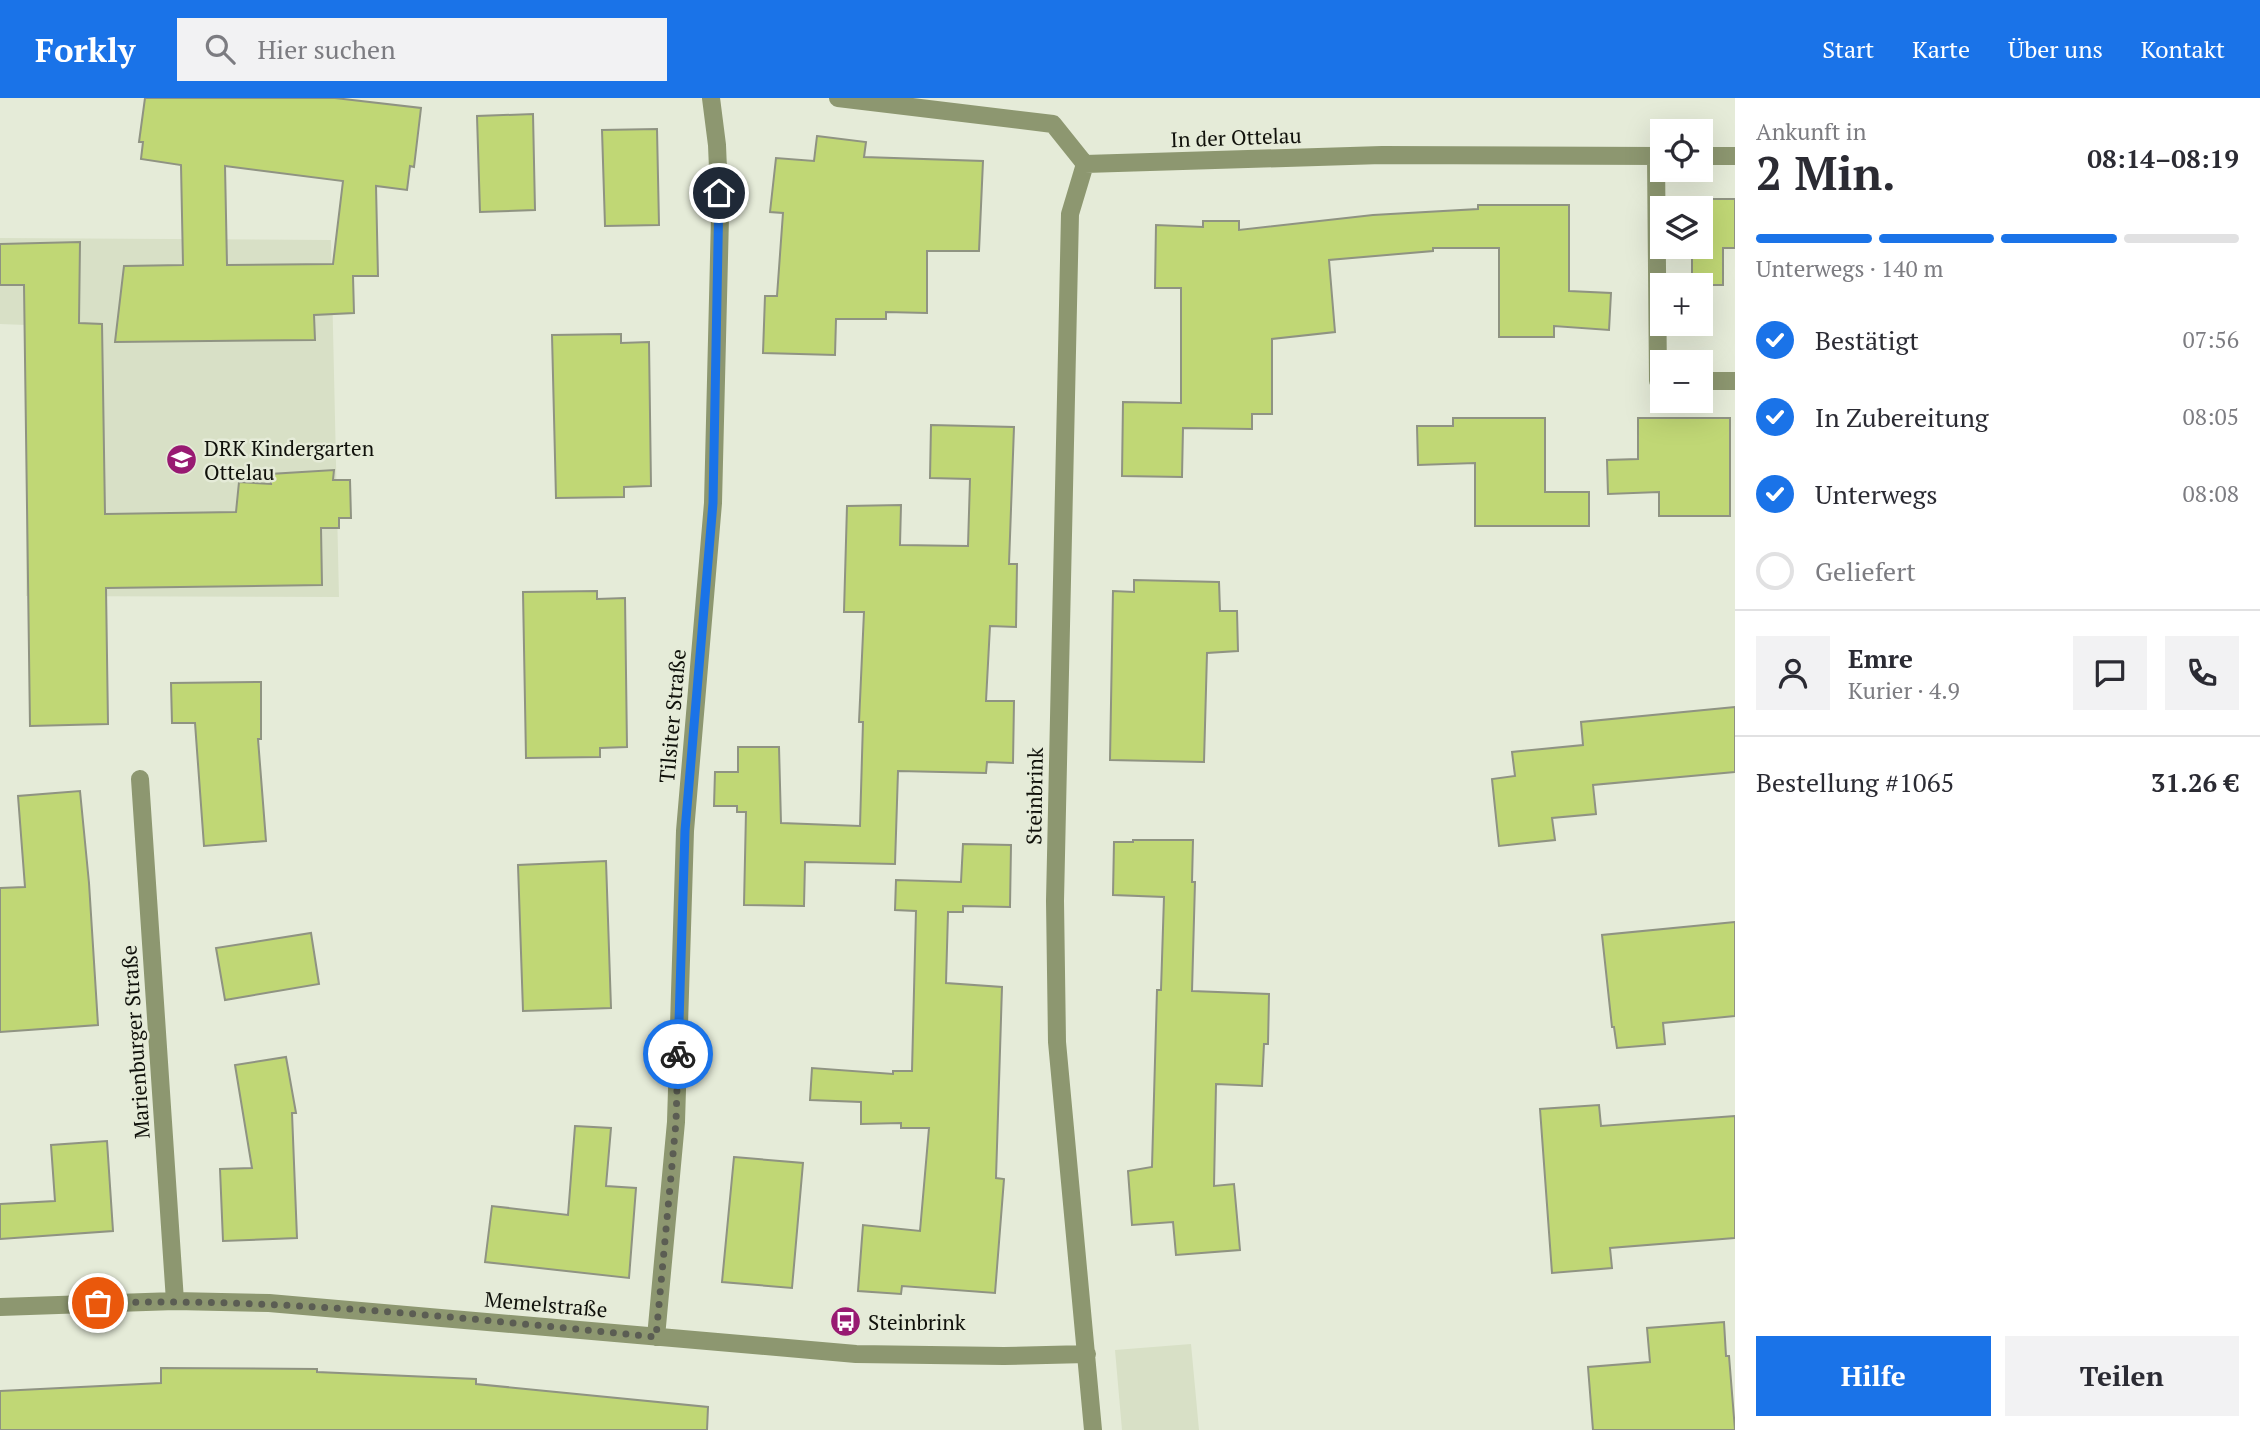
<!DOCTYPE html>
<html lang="de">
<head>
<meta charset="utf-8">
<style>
  :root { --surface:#fff; --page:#f2f2f3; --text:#2b2b33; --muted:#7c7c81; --line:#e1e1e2; --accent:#1a73e8 }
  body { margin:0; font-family:"PT Serif",serif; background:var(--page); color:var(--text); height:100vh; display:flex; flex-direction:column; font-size:26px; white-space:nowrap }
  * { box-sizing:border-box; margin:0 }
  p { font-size:23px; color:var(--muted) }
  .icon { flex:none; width:38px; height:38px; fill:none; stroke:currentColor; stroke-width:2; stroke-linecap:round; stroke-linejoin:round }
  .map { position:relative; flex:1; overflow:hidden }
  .drawer { display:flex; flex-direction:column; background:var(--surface); width:525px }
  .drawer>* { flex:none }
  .fabs { position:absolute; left:1650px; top:21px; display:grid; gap:14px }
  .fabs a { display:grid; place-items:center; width:63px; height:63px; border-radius:0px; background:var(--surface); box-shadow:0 7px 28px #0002; font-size:35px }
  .pin { position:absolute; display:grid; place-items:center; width:60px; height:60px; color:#fff; margin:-30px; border:4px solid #fff; border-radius:50%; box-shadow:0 2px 7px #0007 }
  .courier { position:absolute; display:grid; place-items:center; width:70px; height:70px; margin:-35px; border:5px solid #1a73e8; border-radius:50%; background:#fff; color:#222; box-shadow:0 2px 9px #0007 }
  .headline em { font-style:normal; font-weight:800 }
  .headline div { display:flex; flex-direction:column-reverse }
  .headline { display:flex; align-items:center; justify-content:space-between; height:119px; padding:0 21px }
  h1 { font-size:46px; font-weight:800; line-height:52px }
  .bar { display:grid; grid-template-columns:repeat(4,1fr); gap:10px 7px; align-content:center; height:84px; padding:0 21px }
  .bar i { height:9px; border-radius:5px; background:var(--line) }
  .bar .on { background:var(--accent) }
  .bar p { grid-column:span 4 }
  .line { display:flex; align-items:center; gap:18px; padding:0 21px; border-top:2px solid var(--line) }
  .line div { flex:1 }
  .round { display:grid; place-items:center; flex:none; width:74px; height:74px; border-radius:0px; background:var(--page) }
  ol { padding:0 21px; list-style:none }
  li { display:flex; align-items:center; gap:21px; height:77px }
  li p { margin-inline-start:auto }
  li .icon { padding:7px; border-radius:50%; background:var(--accent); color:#fff; stroke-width:4 }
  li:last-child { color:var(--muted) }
  li i { width:38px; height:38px; border:4px solid var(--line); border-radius:50% }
  .cta { display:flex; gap:14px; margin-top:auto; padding:14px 21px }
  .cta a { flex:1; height:80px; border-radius:0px; background:var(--accent); color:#fff; font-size:28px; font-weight:800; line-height:80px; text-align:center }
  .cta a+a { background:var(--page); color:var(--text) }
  header { display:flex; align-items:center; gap:42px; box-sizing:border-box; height:98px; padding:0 35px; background:var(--accent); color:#fff }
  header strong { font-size:33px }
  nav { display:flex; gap:38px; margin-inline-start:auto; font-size:24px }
  .search { width:490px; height:63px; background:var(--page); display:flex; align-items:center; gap:18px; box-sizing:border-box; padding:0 24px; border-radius:0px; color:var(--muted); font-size:26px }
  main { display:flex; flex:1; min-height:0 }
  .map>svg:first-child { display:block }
  .built { fill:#d8e0c6 }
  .building { fill:#c0d775; stroke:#8f9382; stroke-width:2; fill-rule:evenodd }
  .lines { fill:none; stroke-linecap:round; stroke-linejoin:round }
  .minor { stroke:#8d9770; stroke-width:18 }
  .done { stroke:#5b5d53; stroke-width:7; stroke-dasharray:0 12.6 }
  .route { stroke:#1a73e8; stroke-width:9 }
  .labels { text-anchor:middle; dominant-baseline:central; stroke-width:5; stroke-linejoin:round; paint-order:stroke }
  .street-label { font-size:21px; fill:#10110b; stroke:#e5ebd8 }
  .poi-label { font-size:21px; fill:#10110b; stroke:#e5ebd8; text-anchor:start }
</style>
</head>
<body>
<header>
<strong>Forkly</strong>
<div class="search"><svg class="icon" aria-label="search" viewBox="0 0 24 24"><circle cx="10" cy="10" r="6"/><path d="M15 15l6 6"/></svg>Hier suchen</div>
<nav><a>Start</a><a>Karte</a><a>Über uns</a><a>Kontakt</a></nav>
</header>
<main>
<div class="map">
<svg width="1735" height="1332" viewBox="0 0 1735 1332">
  <rect width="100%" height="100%" fill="#e5ebd8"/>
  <path class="built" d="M0,140L331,142L339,499L26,498V227L0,226Z
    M1191,1246L1199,1332H1122L1115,1252Z"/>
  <path class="building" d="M145,0H335L421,10L414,69L410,68L407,92L376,88L378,178H353L354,215L314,217L315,242L115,244L124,168L183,167L181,67L141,61L143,44H139ZM225,68L343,83L333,166L227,167Z
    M533,16L535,112L480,114L477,18Z
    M657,31L659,127L605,128L602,32Z
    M817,38L866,44L864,59L983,63L979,153H927V215L886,214V221H836L835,257L763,255L765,198H777L783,115L770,114L776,60L814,63Z
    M1698,101H1735V150H1723V187H1692V149H1701V110H1698Z
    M1478,107H1569V193L1611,195L1609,232L1554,228V239H1499V150H1433V153L1329,162L1335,234L1272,241V316H1252V331L1183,330L1182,379L1122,378L1123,304L1181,305V190H1155L1156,127L1203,129V123H1239V132L1373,117L1478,111Z
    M80,144L79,225L102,226L105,416L236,414L239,384L271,386L270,376L334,372L333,382H350L351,420H339V430H321L322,487L106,490L108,626L30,628L24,187H0V146Z
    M621,236V245L649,244L651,388L624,389V399L556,400L552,237Z
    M1453,320H1545V394H1589V428H1475V365L1418,367L1417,328H1453Z
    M1638,320H1730V418H1659V394L1608,396L1607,362L1638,361Z
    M931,327L1014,329L1009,466H1017L1016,529L990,528L986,603H1014L1013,665L987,664L986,675L898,673L895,766L805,764L804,808L744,807L746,714H737V708H714L715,674H738V649H779L781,725L860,728L863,624H859L864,514H844L847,408L901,407L900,447L968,448L970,381L930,380Z
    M1134,482L1219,484L1220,513H1237L1238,553L1207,555L1204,664L1110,662L1113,493L1134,494Z
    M597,493V501L625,500L627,649L600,650V659L526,660L523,494Z
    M261,584V641H258L266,743L204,748L195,625H172L171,585Z
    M1735,609V674L1593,687L1596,716L1552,720L1555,742L1499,748L1492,681L1515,678L1512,654L1583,647L1581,624Z
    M80,693L89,785L98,927L0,934V790L25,789L18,698Z
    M1133,742H1193L1192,784H1195L1192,893L1269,896L1268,946H1264L1262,988L1216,986L1214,1088L1234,1086L1240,1152L1176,1157L1173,1124L1132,1127L1128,1073L1152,1069L1157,892H1161L1164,799L1113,797L1114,744H1133Z
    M963,746L1011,747L1010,809L963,808V814H948L946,885L1002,889L996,1080L1004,1081L995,1195L902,1188L901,1196L858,1193L863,1127L920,1133L929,1030H901V1025L861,1026V1004L810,1002L812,970L893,976V973H912L916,813L895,812L896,782L961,784Z
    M606,763L611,910L523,913L518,767Z
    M1735,824V918L1663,925L1665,946L1617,950L1614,929H1612L1602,837Z
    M311,835L319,886L225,902L216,850Z
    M286,959L296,1015H292L297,1140L223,1143L220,1071L252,1070L235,967Z
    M1599,1007L1601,1028L1735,1018V1140L1610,1150L1612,1170L1552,1175L1540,1011Z
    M575,1028L611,1030L606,1088L636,1090L629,1180L485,1164L492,1108L568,1117Z
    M107,1043L113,1133L0,1141V1106L55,1103L51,1047Z
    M734,1059L803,1065L792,1190L722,1184Z
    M1724,1224L1726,1258H1729L1735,1332H1593L1588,1269L1650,1264L1647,1230Z
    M161,1270L317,1271V1274L476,1281V1286L708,1309L707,1332H0V1293L161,1285Z"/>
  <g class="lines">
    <path class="minor" d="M838,0L1053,26L1085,66
      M1656,58L1658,283H1662
      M1701,58H1735
      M1085,66L1070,116L1055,803L1057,944L1093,1332
      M1085,66L1382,57L1662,58
      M1701,283H1735
      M140,681L175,1203
      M0,1209L175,1203L269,1205L856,1256L1004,1258L1087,1256
      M656,1239L676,1024L685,733L713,405L720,119L717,47L711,0"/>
  </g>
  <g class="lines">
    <path class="done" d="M98,1205C284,1199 470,1221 656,1239L676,1024L678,956"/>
    <path class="route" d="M678,956L685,733L713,405L719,95"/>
  </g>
  <defs>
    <symbol id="school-disc" viewBox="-11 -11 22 22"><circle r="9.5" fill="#981a72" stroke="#e5ebd8"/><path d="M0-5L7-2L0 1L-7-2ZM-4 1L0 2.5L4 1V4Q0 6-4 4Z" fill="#fff"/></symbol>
    <symbol id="bus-disc" viewBox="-11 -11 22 22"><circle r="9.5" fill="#981a72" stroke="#e5ebd8"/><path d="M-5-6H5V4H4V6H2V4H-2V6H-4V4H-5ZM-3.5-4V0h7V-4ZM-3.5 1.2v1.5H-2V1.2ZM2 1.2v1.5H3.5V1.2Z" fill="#fff"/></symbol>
  </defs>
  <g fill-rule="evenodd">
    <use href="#school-disc" x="164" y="344" width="35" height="35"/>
    <use href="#bus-disc" x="828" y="1206" width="35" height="35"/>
  </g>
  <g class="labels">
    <g class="street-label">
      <text transform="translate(1236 39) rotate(-2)">In der Ottelau</text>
      <text transform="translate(672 618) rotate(-85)">Tilsiter Straße</text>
      <text transform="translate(1034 698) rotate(-89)">Steinbrink</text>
      <text transform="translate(135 944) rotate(-94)">Marienburger Straße</text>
      <text transform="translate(546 1206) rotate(5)">Memelstraße</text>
    </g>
    <g class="poi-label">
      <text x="204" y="350">DRK Kindergarten<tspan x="204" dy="24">Ottelau</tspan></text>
      <text x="868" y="1224">Steinbrink</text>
    </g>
  </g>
</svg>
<div class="fabs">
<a><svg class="icon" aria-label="locate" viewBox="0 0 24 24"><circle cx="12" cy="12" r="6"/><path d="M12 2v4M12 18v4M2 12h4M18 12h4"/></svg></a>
<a><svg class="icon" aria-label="layers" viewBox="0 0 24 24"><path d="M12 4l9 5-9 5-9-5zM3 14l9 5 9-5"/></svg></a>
<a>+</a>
<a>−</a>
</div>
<div class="pin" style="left:98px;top:1205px;background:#ea580c"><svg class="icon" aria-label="bag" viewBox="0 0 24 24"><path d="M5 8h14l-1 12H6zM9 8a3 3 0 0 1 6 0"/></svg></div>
<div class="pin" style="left:719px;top:95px;background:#1f2937"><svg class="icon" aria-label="home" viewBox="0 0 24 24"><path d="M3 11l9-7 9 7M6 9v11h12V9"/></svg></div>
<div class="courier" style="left:678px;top:956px"><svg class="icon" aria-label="bike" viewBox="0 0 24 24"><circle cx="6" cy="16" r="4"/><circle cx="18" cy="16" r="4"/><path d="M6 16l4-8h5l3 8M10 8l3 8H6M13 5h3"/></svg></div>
</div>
<section class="drawer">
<div class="headline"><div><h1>2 Min.</h1><p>Ankunft in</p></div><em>08:14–08:19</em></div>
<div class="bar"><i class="on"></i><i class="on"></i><i class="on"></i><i></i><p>Unterwegs · 140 m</p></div>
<ol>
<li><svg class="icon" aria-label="check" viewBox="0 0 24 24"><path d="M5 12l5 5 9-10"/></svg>Bestätigt<p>07:56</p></li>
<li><svg class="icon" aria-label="check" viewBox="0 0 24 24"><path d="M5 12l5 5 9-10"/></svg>In Zubereitung<p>08:05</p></li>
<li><svg class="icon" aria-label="check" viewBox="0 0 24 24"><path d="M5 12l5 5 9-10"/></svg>Unterwegs<p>08:08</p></li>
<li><i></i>Geliefert</li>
</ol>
<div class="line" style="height:126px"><a class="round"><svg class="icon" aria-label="person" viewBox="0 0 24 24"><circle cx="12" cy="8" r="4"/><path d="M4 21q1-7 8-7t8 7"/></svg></a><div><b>Emre</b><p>Kurier · 4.9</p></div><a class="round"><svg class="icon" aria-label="chat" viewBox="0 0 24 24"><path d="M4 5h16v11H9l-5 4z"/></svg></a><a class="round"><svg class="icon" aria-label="phone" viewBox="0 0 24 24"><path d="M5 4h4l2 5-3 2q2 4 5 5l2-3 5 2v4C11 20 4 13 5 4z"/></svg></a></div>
<div class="line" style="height:91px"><div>Bestellung #1065</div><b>31.26 €</b></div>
<div class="cta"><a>Hilfe</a><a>Teilen</a></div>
</section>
</main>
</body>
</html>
